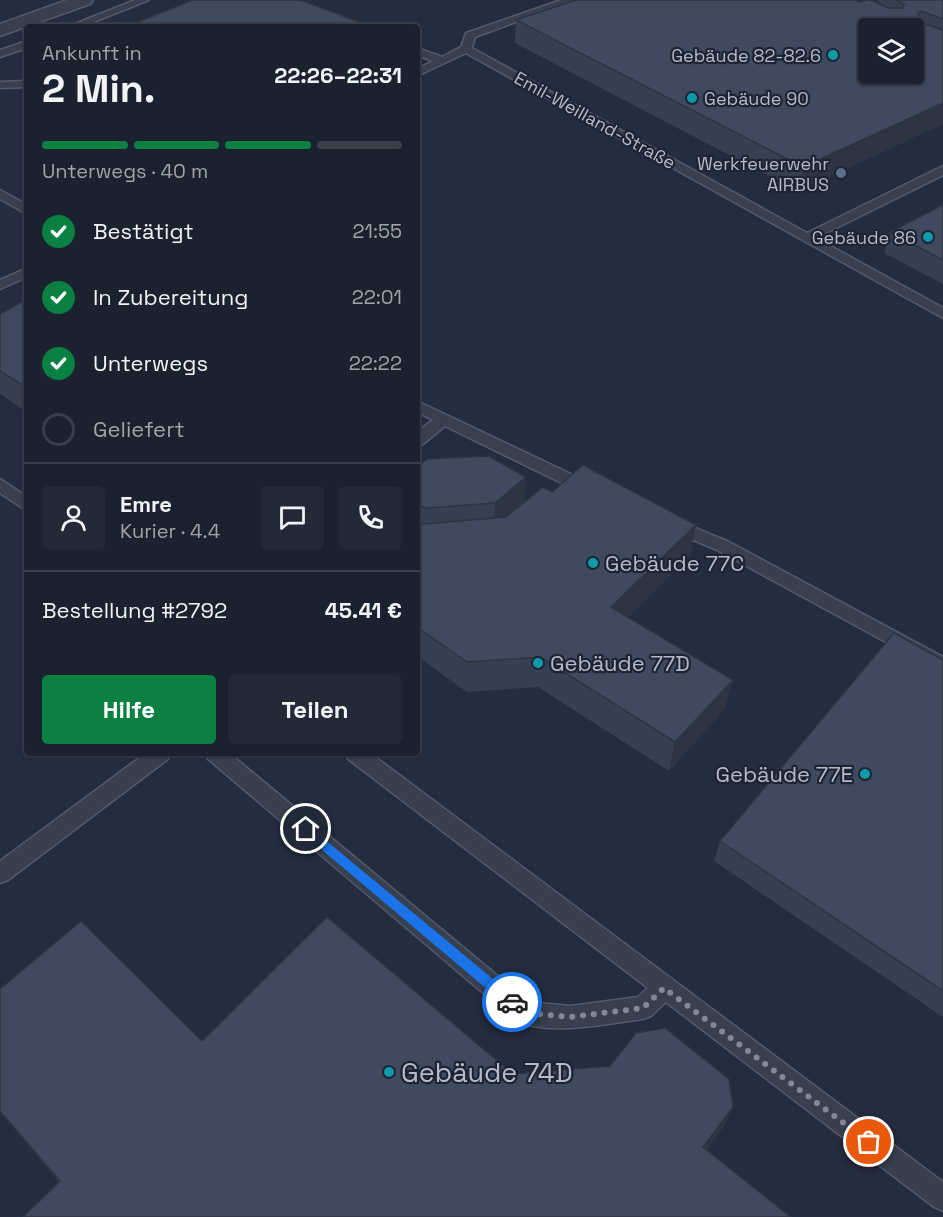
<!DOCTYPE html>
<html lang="de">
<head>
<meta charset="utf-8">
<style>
  :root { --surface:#1b212f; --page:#242937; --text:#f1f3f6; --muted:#a0a3aa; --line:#393e4b; --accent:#0b8043 }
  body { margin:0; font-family:"Space Grotesk",sans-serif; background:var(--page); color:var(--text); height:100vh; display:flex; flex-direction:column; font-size:22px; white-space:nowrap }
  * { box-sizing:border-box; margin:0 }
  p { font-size:20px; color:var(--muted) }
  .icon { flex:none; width:33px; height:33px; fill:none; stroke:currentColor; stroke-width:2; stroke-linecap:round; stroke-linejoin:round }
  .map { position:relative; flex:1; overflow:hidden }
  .details { position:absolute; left:24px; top:24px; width:396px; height:732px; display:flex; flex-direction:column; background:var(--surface); border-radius:6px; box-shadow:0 2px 4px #0004,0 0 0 2px var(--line) }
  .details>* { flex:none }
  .fabs { position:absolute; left:858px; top:18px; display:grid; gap:12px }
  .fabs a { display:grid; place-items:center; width:66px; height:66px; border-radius:6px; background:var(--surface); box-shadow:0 2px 4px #0004,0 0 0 2px var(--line); font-size:30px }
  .pin { position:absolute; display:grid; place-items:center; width:51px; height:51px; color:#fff; margin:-26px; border:3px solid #fff; border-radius:50%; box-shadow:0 2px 6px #0007 }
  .courier { position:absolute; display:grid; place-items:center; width:60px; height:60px; margin:-30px; border:4px solid #1a73e8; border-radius:50%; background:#fff; color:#222; box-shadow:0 2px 8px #0007 }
  .headline em { font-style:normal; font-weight:700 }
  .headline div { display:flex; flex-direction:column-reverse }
  .headline { display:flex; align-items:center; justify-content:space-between; height:102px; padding:0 18px }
  h1 { font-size:39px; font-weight:700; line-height:45px }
  .bar { display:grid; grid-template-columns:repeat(4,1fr); gap:9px 6px; align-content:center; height:72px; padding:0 18px }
  .bar i { height:8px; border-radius:4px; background:var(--line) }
  .bar .on { background:var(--accent) }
  .bar p { grid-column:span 4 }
  .line { display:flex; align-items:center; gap:15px; padding:0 18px; border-top:2px solid var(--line) }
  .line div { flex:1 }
  .round { display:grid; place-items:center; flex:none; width:63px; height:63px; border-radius:6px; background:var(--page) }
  ol { padding:0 18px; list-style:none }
  li { display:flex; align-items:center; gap:18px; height:66px }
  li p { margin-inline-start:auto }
  li .icon { padding:6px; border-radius:50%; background:var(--accent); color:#fff; stroke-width:4 }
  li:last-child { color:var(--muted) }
  li i { width:33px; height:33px; border:3px solid var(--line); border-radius:50% }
  .cta { display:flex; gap:12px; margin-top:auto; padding:12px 18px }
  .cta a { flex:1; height:69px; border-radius:6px; background:var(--accent); color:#fff; font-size:24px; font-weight:700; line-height:69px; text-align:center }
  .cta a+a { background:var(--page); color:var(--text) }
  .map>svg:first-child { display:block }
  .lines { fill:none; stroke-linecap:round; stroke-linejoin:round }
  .lane-casing { stroke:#535a69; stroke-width:3 }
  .street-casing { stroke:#535a69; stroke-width:3 }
  .lane { fill:#383f4e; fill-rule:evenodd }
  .street { fill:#383f4e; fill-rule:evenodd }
  .wall { fill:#374051 }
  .shaded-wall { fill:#2d3442 }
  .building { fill:#404a5e; stroke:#2d3442; stroke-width:1.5; fill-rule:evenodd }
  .route { fill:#1a73e8 }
  .done { stroke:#828899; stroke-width:6; stroke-dasharray:0 10.8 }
  .culture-dot { fill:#0f9aa8; stroke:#1d2433; stroke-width:2 }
  .service-dot { fill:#5c6f8a; stroke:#1d2433; stroke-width:2 }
  .labels { text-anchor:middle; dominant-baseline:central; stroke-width:4.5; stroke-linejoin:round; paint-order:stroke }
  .far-poi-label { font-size:18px; fill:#b4bac9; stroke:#1d2433; text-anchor:end }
  .far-street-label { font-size:18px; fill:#b4bac9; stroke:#1d2433 }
  .poi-label { font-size:22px; fill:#b4bac9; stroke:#1d2433; text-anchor:start }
  .near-poi-label { font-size:27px; fill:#b4bac9; stroke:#1d2433; text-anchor:start }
</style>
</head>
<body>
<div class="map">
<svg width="943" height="1217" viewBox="0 0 943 1217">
  <rect width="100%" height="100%" fill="#242c3f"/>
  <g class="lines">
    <defs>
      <path id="lane" d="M135,0H149L81,27H67Z
        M561,0H576L475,37L472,48L807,233L943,166V175L816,238L943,308V318L466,53L417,76V69L433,61L417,55V48L442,57L461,47L466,33Z
        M27,41V48L0,57V50Z
        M27,81V87L0,88V82Z
        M0,190L27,205V214L0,199Z
        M27,268V277L0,289V280Z
        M417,401L594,485L596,489L594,493H582L445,426L423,444L417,445V432L433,420L417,412Z
        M0,479L27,497V511L0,493Z
        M671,518L729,542L943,657V673L717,550L665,528L663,524L665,520Z
        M146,753H171L168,759L8,880L0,883V861Z
        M205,753H229L529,1002L571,1006L638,997L648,988L348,759L345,753H370L943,1182V1211L934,1207L666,1002L651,1016L643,1019C604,1024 553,1036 516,1021L208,759Z"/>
      <path id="street" d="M67,0H93L90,4L0,36V24Z"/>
    </defs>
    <use href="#lane" class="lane-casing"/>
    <use href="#street" class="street-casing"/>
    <use href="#lane" class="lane"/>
    <use href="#street" class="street"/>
  </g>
  <path class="wall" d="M879,0H943V124L798,191L515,43L516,20L860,2L879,4Z
    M943,205V284L884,253L890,232Z
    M27,299V412L0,394V314Z
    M417,467L525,502L552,492L696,525L690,556L628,617L725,709L669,771L538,687L467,692L417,656Z
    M943,660V1017L714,861L720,841Z
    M0,989L202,1041L513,1074L733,1107L723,1128L59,1182L0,1112Z"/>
  <path class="shaded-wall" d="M943,103V124L798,191L803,167Z
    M526,477L524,508L494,534L495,503Z
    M696,525L690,556L607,638L611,607Z
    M733,680L725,709L669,771L675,742Z
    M733,1107L723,1128L695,1168L703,1147Z"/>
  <path class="building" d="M193,0H301L372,27H125Z
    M576,0H855L860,2L866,0H870L889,8H903L904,4L895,0H943V19L921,11L918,13L919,22L943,30V103L803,167L516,20ZM868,28H914V74H868Z
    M943,205V260L890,232Z
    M27,299V388L0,371V314Z
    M488,456L526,477L495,503L426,508L417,505V467L428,459Z
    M583,465L696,525L611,607L733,680L675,742L540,657L467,662L417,627V522L423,524L506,517L543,487L552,492Z
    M894,633L943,660V991L720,841Z
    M327,917L513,1074L610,1066L636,1033L665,1028L729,1079L733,1107L703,1147L791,1217H23L60,1181L0,1111V989L81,921L202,1041Z"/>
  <path class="route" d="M306,824L516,998L518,1002L516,1006H507L302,833V826Z"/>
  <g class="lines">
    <path class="done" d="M512,1002L524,1013L571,1017L643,1008L664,988L869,1142"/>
  </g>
  <g class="culture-dot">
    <circle cx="833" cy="55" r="6"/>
    <circle cx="692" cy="98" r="6"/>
    <circle cx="928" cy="237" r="6"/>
    <circle cx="593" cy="563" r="6"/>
    <circle cx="538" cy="663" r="6"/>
    <circle cx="865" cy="774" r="6"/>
    <circle cx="389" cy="1072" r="6"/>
  </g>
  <circle class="service-dot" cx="841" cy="173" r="6"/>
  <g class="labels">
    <g class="far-poi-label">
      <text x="821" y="55">Gebäude 82-82.6</text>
      <text x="704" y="98" text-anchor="start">Gebäude 90</text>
      <text x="829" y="163">Werkfeuerwehr<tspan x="829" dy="21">AIRBUS</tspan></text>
      <text x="916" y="237">Gebäude 86</text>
    </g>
    <g class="far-street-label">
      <text transform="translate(595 120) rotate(29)">Emil-Weilland-Straße</text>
    </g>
    <g class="poi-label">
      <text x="605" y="563">Gebäude 77C</text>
      <text x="550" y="663">Gebäude 77D</text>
      <text x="853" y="774" text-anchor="end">Gebäude 77E</text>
    </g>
    <g class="near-poi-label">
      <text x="401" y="1072">Gebäude 74D</text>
    </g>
  </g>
</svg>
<div class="fabs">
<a><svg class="icon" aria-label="layers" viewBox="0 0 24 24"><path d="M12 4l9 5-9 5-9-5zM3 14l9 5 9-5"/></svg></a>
</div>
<div class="pin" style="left:869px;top:1142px;background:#ea580c"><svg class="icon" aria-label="bag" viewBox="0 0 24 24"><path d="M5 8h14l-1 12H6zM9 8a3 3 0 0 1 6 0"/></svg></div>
<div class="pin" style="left:306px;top:829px;background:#1f2937"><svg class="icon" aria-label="home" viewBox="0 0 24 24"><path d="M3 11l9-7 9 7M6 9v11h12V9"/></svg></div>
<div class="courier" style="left:512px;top:1002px"><svg class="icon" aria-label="car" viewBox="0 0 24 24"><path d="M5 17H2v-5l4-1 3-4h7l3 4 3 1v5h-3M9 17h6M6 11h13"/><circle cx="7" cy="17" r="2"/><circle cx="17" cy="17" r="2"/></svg></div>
<section class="details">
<div class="headline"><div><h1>2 Min.</h1><p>Ankunft in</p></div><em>22:26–22:31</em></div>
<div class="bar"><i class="on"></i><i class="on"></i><i class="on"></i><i></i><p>Unterwegs · 40 m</p></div>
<ol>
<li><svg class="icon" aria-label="check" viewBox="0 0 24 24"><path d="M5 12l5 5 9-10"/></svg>Bestätigt<p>21:55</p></li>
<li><svg class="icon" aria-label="check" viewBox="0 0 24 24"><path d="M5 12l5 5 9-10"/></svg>In Zubereitung<p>22:01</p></li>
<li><svg class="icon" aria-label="check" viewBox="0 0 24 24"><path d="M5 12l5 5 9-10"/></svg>Unterwegs<p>22:22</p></li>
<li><i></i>Geliefert</li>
</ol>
<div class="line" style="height:108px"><a class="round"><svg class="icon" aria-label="person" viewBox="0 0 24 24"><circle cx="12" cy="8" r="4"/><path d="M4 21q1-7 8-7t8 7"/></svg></a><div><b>Emre</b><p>Kurier · 4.4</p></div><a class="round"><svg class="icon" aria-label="chat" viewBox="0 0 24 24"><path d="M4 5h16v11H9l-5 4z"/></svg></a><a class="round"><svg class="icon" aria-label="phone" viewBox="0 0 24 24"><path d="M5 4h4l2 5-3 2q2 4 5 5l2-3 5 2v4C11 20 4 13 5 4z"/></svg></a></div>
<div class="line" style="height:78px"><div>Bestellung #2792</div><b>45.41 €</b></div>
<div class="cta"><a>Hilfe</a><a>Teilen</a></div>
</section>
</div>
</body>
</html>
